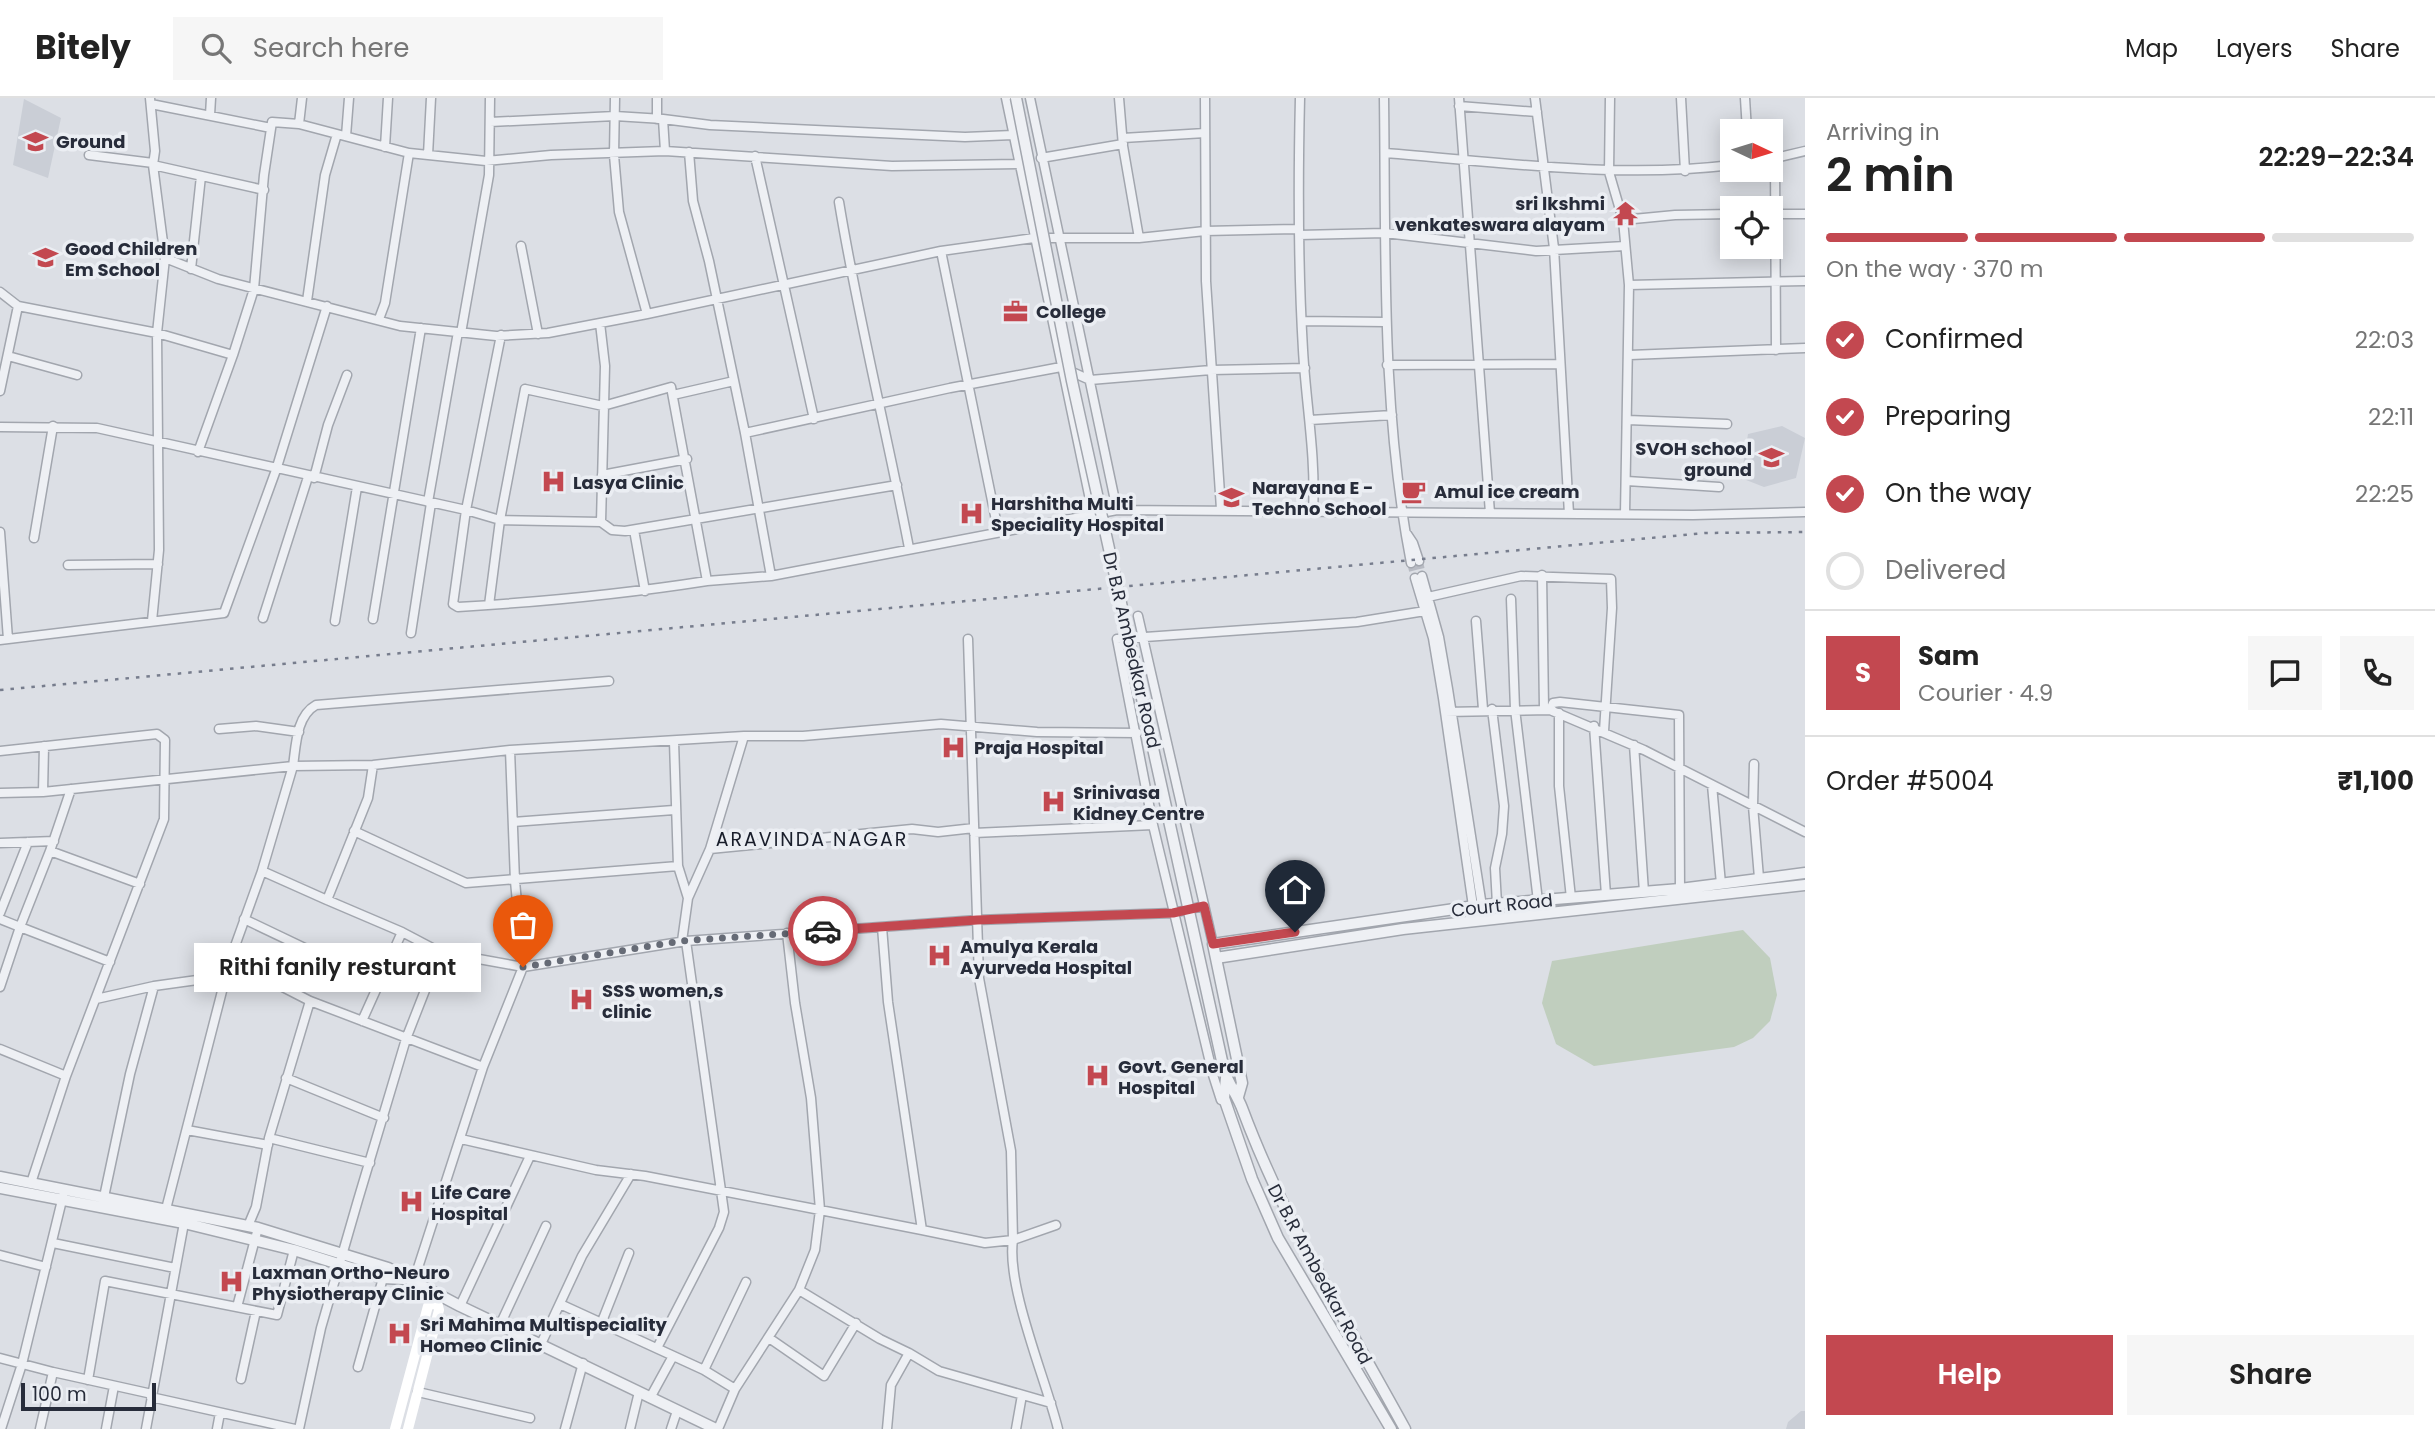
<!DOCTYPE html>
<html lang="en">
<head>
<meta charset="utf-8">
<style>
  :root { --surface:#fff; --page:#f6f6f6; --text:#222; --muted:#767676; --line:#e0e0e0; --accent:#c34850 }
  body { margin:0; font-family:Poppins,sans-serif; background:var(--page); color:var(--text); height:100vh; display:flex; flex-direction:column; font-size:26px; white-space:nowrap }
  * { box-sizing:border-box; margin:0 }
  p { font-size:23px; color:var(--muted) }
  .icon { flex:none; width:38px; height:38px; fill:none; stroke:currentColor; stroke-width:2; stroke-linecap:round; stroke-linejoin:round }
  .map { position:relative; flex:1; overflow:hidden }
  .sheet { display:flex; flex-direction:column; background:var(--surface); width:630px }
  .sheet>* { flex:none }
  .needle { width:46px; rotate:94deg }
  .tools { position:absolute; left:1720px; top:21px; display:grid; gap:14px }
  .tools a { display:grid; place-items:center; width:63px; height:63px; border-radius:0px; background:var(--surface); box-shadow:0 4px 18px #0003; font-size:35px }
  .scale { position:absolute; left:21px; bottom:18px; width:135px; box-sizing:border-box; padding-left:7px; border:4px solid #272c3a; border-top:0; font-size:19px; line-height:24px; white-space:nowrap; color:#272c3a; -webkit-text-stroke:5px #ebeef3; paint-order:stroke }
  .pin { position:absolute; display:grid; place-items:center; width:60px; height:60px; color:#fff; margin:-72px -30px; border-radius:50% 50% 50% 0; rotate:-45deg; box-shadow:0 0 7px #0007 }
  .pin .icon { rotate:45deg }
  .courier { position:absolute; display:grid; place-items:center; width:70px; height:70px; margin:-35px; border:5px solid #c34850; border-radius:50%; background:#fff; color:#222; box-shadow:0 2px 9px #0007 }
  .bubble { position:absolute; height:49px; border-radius:0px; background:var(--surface); box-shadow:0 4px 18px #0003; font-size:23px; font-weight:600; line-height:49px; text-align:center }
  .overview em { font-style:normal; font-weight:600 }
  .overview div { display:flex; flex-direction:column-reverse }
  .overview { display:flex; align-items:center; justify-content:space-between; height:119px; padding:0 21px }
  h1 { font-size:46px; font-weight:600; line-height:52px }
  .bar { display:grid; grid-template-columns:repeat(4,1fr); gap:10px 7px; align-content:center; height:84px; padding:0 21px }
  .bar i { height:9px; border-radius:5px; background:var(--line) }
  .bar .current { background:var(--accent) }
  .bar p { grid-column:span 4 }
  .line { display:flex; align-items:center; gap:18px; padding:0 21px; border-top:2px solid var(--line) }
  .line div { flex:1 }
  .round { display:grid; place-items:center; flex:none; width:74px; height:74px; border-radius:0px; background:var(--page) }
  ol { padding:0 21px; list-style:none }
  li { display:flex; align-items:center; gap:21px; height:77px }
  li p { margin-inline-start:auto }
  li .icon { padding:7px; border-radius:50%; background:var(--accent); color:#fff; stroke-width:4 }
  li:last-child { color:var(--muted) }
  li i { width:38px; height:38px; border:4px solid var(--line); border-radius:50% }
  .primary-button { display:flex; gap:14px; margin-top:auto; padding:14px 21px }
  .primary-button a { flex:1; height:80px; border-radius:0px; background:var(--accent); color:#fff; font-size:28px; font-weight:600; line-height:80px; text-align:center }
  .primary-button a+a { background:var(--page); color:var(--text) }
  header { display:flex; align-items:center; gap:42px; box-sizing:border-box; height:98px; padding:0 35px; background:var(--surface); border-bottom:2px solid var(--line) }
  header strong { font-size:33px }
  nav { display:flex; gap:38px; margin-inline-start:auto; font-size:24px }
  .search { width:490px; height:63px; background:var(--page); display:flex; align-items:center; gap:18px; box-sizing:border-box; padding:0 24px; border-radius:0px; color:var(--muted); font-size:26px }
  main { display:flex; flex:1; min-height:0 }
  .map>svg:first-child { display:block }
  .built { fill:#caced6 }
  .green { fill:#c0cebe }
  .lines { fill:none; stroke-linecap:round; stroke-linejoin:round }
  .minor-tunnel { stroke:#b8bbc3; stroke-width:8; stroke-dasharray:8 4; stroke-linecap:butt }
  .minor-casing { stroke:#a2a6ae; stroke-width:11 }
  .tertiary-casing { stroke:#a2a6ae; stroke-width:13 }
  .minor { stroke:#eef0f4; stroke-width:8 }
  .tertiary { stroke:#eef0f4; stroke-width:10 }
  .secondary { stroke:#fff; stroke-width:10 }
  .rail { stroke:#777d8d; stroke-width:2.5; stroke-dasharray:3.5 7; stroke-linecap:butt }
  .tertiary-bridge-casing { stroke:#a2a6ae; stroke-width:13; stroke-linecap:butt }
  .tertiary-bridge { stroke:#eef0f4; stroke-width:10 }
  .done { stroke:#666b76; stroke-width:7; stroke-dasharray:0 12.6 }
  .route { stroke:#c34850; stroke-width:9 }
  .labels { text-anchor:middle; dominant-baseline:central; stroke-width:7; stroke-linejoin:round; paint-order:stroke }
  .poi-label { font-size:18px; font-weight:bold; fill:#272c3a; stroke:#ebeef3; text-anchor:start }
  .street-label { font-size:18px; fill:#272c3a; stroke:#ebeef3 }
  .neighbourhood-label { font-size:19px; letter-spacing:2px; fill:#191e2b; stroke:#ebeef3 }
</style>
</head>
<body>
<header>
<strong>Bitely</strong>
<div class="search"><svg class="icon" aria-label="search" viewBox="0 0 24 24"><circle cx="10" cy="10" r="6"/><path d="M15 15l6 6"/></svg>Search here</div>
<nav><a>Map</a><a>Layers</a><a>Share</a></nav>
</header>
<main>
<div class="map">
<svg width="1805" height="1331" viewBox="0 0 1805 1331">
  <rect width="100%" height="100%" fill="#dcdfe5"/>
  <path class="built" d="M24,1L61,20L48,80L13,67Z
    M1782,328L1805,340L1796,380L1764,389L1741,380L1748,336Z
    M1801,1313H1805V1331H1786L1788,1324Z"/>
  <path class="green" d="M1743,832L1770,860L1777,897L1770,923L1753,940L1734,949L1594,968L1556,946L1542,905L1552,863Z"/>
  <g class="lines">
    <path class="minor-tunnel" d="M1419,463L1422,478
      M1411,465L1415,480"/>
    <defs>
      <path id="minor" d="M150,0L155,53L153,67L165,160L157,235L159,452L152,523
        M302,0L299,26L409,55L385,205L379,221
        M615,0L614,57L619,114L647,216
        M1006,0L1093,416
        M1030,0L1117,412
        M1119,0L1123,48L1139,140L1205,133L1298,131
        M1205,0L1206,183L1221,411
        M1300,0C1298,84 1298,168 1303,252C1306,306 1316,358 1313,413
        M1384,0C1386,156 1381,311 1411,465
        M1459,0L1490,415
        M1535,0L1554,150L1569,416
        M1610,0L1609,74L1623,122L1629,187L1625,416
        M1681,0L1685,73
        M1745,0L1747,33
        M151,6L271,30
        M1459,8L1537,14
        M210,17L211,0
        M657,21V0
        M490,24L615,18L663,21
        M346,38L349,0
        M1123,40L1205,35
        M385,49L388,0
        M665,53L892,68L1018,66
        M689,54L693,103L709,163L745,335L950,290L1061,269L1090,282L1211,272L1305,270
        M409,55L486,63L551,57L665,53L663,21L710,27L965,39L1013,37
        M1385,55C1501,64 1617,81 1732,67
        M89,57L153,65
        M428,57L431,0
        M755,58L814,321
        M1041,60L1123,46
        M1775,60L1776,252
        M1771,61L1805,53
        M153,67L264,92
        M839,104C858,220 887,335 909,450
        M1773,116H1805
        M1623,122L1675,117L1732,116
        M1299,137L1385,135L1536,153L1625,148
        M521,148L538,236
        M941,153L998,432
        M165,160L218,181L400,228L496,238L548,235L647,216L941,153L1034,140H1139
        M191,171L201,78
        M1629,187L1805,183
        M0,194L18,208L157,235L233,257L254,191L264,77L272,24L299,26
        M307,203L325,77L337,36
        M1302,223L1385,224
        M461,235L489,77L490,0
        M1630,257L1805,250
        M8,258L77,277
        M1387,267L1560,266
        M671,289L707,483C624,496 541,504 458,509L453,506L466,412L500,422L525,291L603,308Z
        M0,293L18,208
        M673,297L734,283
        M1310,322L1392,317
        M1628,322L1727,326
        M0,329L97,330L466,412L501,237
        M745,335L771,478L1117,412L1693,417L1805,414
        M198,354L233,257
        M602,377L687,361
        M314,380L328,327L347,277
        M1627,383L1719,389
        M428,404L458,234
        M601,424L612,432L625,433L897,387
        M634,432L645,493
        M0,434L8,541
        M1407,436L1413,445L1419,463
        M34,440L53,328
        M68,467L158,466
        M1542,477L1544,610
        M1422,478L1439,539L1448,591L1484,821
        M1415,480L1433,540L1443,600L1475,822
        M707,483L771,478
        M1428,499L1521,478L1611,481L1612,510L1604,633
        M1511,501L1515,611L1538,803
        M489,507L500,422L601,424L605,268L600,225
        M1138,518L1213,846
        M263,520L308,379
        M373,521L421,230
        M335,523L357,389
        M1476,523L1483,611
        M411,535L431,405
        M0,542L224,515L276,372L327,208
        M609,583L316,607C296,618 296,648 293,668L373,667L510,652L744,638L710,751L688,800L682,843
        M1492,611L1504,708L1502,736L1495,770L1497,806
        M1550,612L1553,605L1560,604L1679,617L1680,791
        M1445,614L1550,612L1644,652L1805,734
        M1559,615V688L1571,800
        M1594,628L1606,797
        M219,631L256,628L299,634
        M744,638H803L941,626L1037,634L1137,635
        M674,643L678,768L688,800
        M1634,647L1644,794
        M0,653L157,636L165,642L164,721L66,978
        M1754,666L1753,708L1759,780
        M1712,687L1721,786
        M43,694L44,648
        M0,695L43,694L293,668L262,773L230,862L165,1115
        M513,724L674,712
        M354,733L466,785L678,768
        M974,735L1153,727
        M0,745L54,743
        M710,751L912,731L938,734L974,730
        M50,753L71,691
        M262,773L327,802
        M0,815L28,744
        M0,821L20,829L50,753L140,786
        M244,821L380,886
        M402,834L440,854L523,869L515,783L510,652
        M230,862L310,903L483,969
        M0,889L20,829L110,864
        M96,901L154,888
        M362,923L402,834L327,802L368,700L373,667
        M0,951L66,978L31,1085
        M286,980L384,1020
        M1225,1003L1221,1002L1213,977L1153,727L1117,541L1357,524L1425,513
        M187,1032L268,1047
        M269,1040L370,1065
        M461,1041L596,1072L645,1078L820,1112L811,1000L795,905L787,835
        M104,1099L130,976L154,888L226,878
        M1056,1127L1013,1142C1006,1188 1046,1282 1058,1331
        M248,1128L256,1109L269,1040L310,903
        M922,1132L985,1145L1013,1142L1011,1053L979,880L968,541
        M53,1145L175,1170
        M0,1157L46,1169
        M413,1185L483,969L523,869L686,843L977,822L1173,815L1204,808
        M799,1192L880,1241L909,1255
        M560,1206L704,1272L735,1291
        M460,1208L530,1058
        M237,1209L258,1130
        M601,1226L629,1155
        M500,1227L546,1128
        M769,1240L824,1278L856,1225
        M541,1246L582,1158L631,1076
        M657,1250L719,1130L724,1114L686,843
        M0,1260L53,1274
        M358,1269L383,1180
        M704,1272L746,1184
        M241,1281L256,1213
        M88,1282L105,1183L277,1217L294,1152
        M418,1294L530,1320
        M151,1299L295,1331
        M650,1300L673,1258
        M1,1331L22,1266L63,1098
        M40,1331L53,1274L152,1296
        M106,1331L114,1288
        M146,1331L184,1125
        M217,1331L220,1315
        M299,1331L321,1230L358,1102L406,941L440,854
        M565,1331L583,1265
        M630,1331L639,1294
        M671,1331L677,1313
        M718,1331L735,1291L799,1192L815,1152L820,1112L922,1132L888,904L882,829
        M887,1331L891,1287L909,1255L939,1273L1051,1305
        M1016,1331L1022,1297"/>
      <path id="tertiary" d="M1216,860L1403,831L1805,787
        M1224,972C1228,985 1237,997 1242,1010C1284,1123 1347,1225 1405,1331
        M1226,980L1224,1000L1252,1081L1278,1140L1391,1331
        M1238,999L1242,985L1213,846L1482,807L1680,791L1805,775
        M0,1079L258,1130L388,1170L460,1208L716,1331
        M0,1090L184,1125L294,1152L383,1180L404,1181"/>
    </defs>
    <use href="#minor" class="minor-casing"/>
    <use href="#tertiary" class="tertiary-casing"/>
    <use href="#minor" class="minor"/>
    <use href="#tertiary" class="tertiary"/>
    <path class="secondary" d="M395,1331L428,1208L437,1204L439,1212L408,1331"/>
    <path class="rail" d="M0,592L1705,435L1805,434"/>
    <defs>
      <path id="tertiary-bridge" d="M1016,0L1072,283L1224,972"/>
    </defs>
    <use href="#tertiary-bridge" class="tertiary-bridge-casing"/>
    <use href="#tertiary-bridge" class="tertiary-bridge"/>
  </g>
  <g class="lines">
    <path class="done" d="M523,869L681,843L823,833"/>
    <path class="route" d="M823,833L977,822L1173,815L1204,808L1213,846L1295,834"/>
  </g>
  <defs>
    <symbol id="university-bare" viewBox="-9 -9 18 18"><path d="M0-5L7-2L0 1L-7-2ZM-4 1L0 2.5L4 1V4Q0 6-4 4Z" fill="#c34850" stroke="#ebeef3" stroke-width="2.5" paint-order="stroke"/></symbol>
    <symbol id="temple-bare" viewBox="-9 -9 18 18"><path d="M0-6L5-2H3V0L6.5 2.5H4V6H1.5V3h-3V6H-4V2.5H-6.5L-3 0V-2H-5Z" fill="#c34850" stroke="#ebeef3" stroke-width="2.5" paint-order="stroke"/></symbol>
    <symbol id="school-bare" viewBox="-9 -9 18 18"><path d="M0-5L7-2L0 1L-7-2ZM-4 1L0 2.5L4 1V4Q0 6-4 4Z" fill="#c34850" stroke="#ebeef3" stroke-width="2.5" paint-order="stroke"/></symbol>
    <symbol id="office-bare" viewBox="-9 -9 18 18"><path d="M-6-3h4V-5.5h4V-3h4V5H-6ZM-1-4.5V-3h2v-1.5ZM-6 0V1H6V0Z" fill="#c34850" stroke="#ebeef3" stroke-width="2.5" paint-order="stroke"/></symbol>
    <symbol id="hospital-bare" viewBox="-9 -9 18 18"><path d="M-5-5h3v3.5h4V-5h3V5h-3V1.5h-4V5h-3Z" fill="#c34850" stroke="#ebeef3" stroke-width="2.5" paint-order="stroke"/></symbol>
    <symbol id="cafe-bare" viewBox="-9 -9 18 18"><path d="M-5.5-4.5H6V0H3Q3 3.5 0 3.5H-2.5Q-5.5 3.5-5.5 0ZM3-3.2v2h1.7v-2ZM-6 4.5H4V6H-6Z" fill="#c34850" stroke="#ebeef3" stroke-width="2.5" paint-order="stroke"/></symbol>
  </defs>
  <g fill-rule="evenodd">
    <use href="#university-bare" x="18" y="26" width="35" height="35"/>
    <use href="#temple-bare" x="1608" y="98" width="35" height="35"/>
    <use href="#school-bare" x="28" y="142" width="35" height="35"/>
    <use href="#office-bare" x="998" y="196" width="35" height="35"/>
    <use href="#school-bare" x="1754" y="342" width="35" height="35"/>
    <use href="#hospital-bare" x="536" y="366" width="35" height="35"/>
    <use href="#cafe-bare" x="1396" y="376" width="35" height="35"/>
    <use href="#school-bare" x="1214" y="382" width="35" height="35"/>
    <use href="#hospital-bare" x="954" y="398" width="35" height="35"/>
    <use href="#hospital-bare" x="936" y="632" width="35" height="35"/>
    <use href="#hospital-bare" x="1036" y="686" width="35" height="35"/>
    <use href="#hospital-bare" x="922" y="840" width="35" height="35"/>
    <use href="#hospital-bare" x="564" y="884" width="35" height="35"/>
    <use href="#hospital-bare" x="1080" y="960" width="35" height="35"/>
    <use href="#hospital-bare" x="394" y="1086" width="35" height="35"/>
    <use href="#hospital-bare" x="214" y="1166" width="35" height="35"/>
    <use href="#hospital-bare" x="382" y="1218" width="35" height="35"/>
  </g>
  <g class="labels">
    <g class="poi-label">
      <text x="56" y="43">Ground</text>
      <text x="1605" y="105" text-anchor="end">sri lkshmi<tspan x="1605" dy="21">venkateswara alayam</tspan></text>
      <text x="65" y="150">Good Children<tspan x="65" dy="21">Em School</tspan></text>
      <text x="1036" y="213">College</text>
      <text x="1752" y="350" text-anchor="end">SVOH school<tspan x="1752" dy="21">ground</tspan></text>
      <text x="573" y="384">Lasya Clinic</text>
      <text x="1252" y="389">Narayana E -<tspan x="1252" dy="21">Techno School</tspan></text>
      <text x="1434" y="393">Amul ice cream</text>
      <text x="991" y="405">Harshitha Multi<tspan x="991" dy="21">Speciality Hospital</tspan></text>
      <text x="974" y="649">Praja Hospital</text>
      <text x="1073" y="694">Srinivasa<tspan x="1073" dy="21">Kidney Centre</tspan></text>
      <text x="960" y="848">Amulya Kerala<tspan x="960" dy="21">Ayurveda Hospital</tspan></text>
      <text x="602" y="892">SSS women,s<tspan x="602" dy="21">clinic</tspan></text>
      <text x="1118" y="968">Govt. General<tspan x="1118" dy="21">Hospital</tspan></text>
      <text x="431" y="1094">Life Care<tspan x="431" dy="21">Hospital</tspan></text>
      <text x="252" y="1174">Laxman Ortho-Neuro<tspan x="252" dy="21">Physiotherapy Clinic</tspan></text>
      <text x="420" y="1226">Sri Mahima Multispeciality<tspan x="420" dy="21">Homeo Clinic</tspan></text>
    </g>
    <g class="street-label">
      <text transform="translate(1132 552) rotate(77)">Dr B.R Ambedkar Road</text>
      <text transform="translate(1502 807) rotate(-6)">Court Road</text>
      <text transform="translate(1320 1176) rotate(62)">Dr B.R Ambedkar Road</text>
    </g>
    <g class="neighbourhood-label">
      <text x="812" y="741">ARAVINDA NAGAR</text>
    </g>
  </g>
</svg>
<div class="tools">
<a><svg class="needle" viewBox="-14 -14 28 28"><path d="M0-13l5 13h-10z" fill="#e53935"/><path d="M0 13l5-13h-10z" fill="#767676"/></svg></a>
<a><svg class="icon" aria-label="locate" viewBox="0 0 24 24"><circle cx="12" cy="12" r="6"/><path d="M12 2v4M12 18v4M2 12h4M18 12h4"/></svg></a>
</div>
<div class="scale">100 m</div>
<div class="pin" style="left:523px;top:869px;background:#ea580c"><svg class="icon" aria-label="bag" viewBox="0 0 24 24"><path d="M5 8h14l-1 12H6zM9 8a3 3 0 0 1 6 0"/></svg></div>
<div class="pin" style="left:1295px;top:834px;background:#1f2937"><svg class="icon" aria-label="home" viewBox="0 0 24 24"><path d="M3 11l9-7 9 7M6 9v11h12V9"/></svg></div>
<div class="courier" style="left:823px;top:833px"><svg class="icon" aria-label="car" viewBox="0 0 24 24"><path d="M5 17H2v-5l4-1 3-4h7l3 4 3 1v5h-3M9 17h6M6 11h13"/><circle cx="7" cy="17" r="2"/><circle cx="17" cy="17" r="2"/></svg></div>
<div class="bubble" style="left:194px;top:845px;width:287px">Rithi fanily resturant</div>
</div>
<section class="sheet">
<div class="overview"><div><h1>2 min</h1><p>Arriving in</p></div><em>22:29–22:34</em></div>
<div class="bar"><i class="current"></i><i class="current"></i><i class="current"></i><i></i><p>On the way · 370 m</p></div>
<ol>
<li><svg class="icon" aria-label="check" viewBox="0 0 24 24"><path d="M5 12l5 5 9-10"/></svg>Confirmed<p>22:03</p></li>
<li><svg class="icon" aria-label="check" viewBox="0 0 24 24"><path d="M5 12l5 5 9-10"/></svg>Preparing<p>22:11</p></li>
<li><svg class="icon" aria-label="check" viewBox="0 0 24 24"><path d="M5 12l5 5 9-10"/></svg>On the way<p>22:25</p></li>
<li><i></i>Delivered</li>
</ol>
<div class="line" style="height:126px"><b class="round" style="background:var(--accent);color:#fff">S</b><div><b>Sam</b><p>Courier · 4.9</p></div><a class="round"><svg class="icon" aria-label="chat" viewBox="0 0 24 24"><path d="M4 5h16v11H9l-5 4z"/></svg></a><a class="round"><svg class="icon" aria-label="phone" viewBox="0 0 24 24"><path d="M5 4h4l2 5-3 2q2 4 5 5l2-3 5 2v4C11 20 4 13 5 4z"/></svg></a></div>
<div class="line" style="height:91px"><div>Order #5004</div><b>₹1,100</b></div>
<div class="primary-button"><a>Help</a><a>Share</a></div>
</section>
</main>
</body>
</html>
